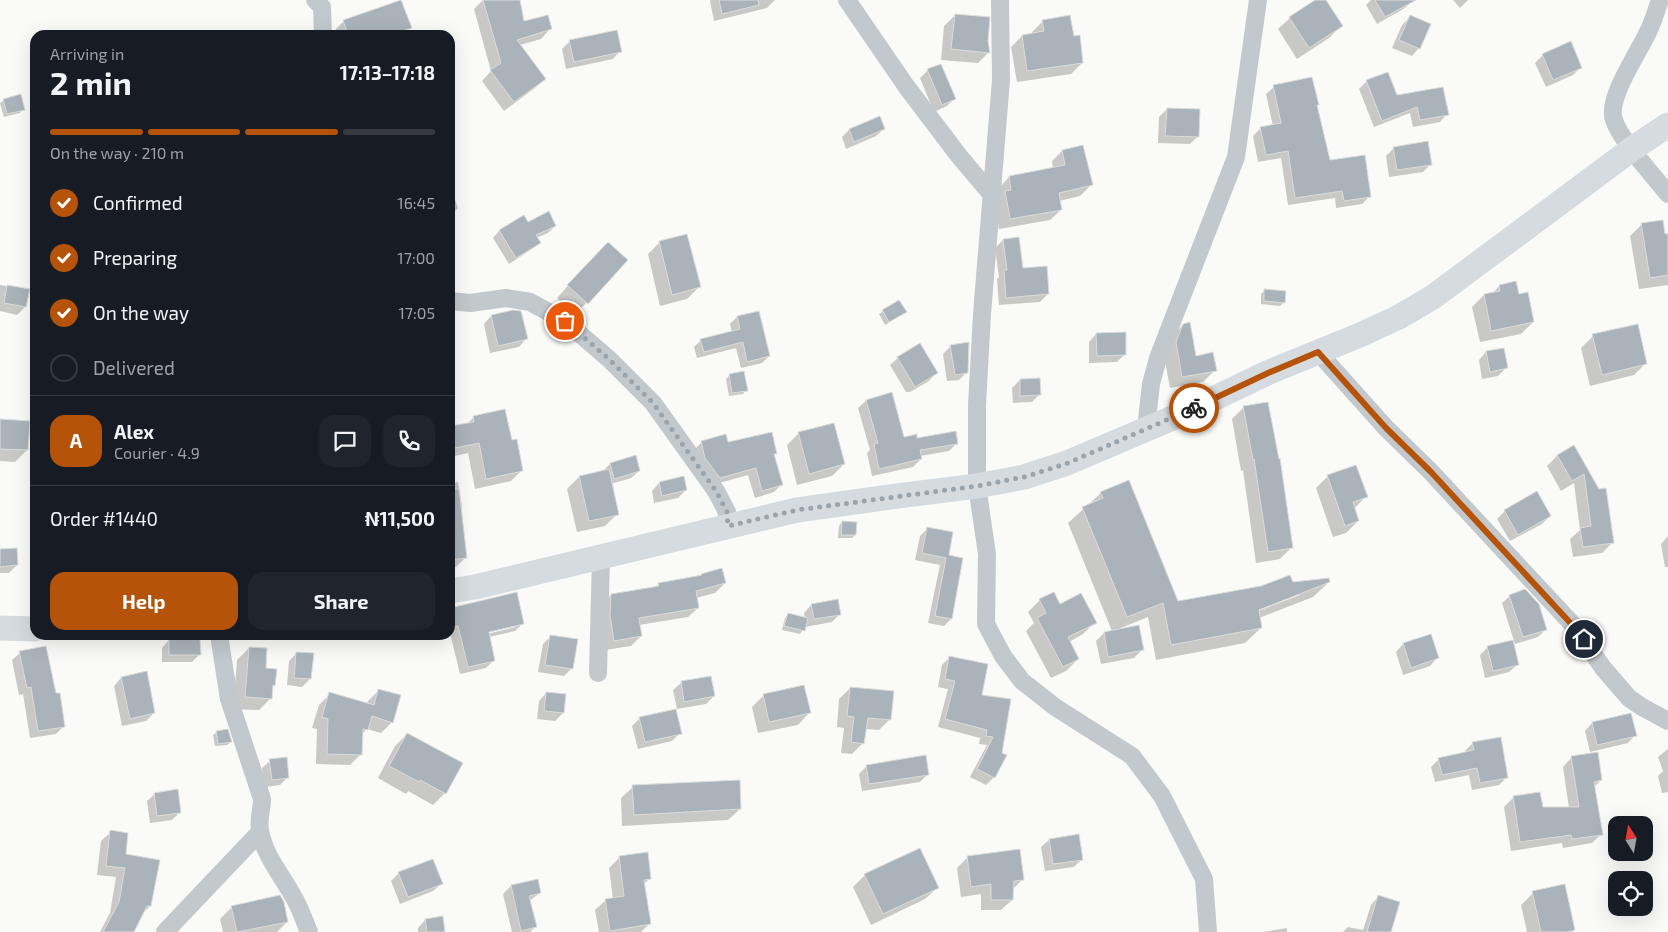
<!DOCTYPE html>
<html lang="en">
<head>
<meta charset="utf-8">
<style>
  :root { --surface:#171b24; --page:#20242c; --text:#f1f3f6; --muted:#9ea1a6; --line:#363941; --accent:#b45309 }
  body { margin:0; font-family:"Exo 2",sans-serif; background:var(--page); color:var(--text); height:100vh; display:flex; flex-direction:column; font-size:19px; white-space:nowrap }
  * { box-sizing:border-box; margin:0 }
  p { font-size:16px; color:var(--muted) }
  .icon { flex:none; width:28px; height:28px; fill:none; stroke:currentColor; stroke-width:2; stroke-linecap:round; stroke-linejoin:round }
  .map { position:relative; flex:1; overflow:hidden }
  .details { position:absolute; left:30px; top:30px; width:425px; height:610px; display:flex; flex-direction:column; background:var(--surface); border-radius:15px; box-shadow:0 5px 20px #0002 }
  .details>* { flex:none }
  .needle { width:32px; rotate:349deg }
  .fabs { position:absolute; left:1608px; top:816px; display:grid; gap:10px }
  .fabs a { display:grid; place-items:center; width:45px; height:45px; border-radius:10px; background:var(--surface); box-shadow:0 5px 20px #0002; font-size:25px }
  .pin { position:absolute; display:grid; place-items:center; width:42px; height:42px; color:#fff; margin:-21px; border:2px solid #fff; border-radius:50%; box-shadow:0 1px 5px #0007 }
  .courier { position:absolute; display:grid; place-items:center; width:50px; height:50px; margin:-25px; border:4px solid #b45309; border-radius:50%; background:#fff; color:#222; box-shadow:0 1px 6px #0007 }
  .summary em { font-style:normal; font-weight:700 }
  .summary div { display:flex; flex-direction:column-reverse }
  .summary { display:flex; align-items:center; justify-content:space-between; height:85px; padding:0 20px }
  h1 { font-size:32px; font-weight:700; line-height:38px }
  .bar { display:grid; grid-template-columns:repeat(4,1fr); gap:8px 5px; align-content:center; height:60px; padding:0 20px }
  .bar i { height:6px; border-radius:4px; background:var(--line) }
  .bar .active { background:var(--accent) }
  .bar p { grid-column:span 4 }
  .line { display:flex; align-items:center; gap:12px; padding:0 20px; border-top:1px solid var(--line) }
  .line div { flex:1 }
  .round { display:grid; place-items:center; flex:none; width:52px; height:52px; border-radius:15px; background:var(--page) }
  ol { padding:0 20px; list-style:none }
  li { display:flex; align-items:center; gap:15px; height:55px }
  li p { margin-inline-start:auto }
  li .icon { padding:5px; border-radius:50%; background:var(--accent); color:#fff; stroke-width:4 }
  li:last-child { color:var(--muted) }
  li i { width:28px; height:28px; border:2px solid var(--line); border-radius:50% }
  .button { display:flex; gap:10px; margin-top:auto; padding:10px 20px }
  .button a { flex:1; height:58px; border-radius:15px; background:var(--accent); color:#fff; font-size:20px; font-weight:700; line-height:58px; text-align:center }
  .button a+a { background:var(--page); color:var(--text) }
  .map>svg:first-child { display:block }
  .shadow { fill:#0003; fill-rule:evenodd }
  .building { fill:#aab3b9; stroke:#dcdcda }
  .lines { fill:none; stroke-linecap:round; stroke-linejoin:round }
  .minor { stroke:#c3c8cc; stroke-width:18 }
  .secondary { stroke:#d6dbdf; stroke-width:25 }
  .done { stroke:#99a4ac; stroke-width:5; stroke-dasharray:0 9 }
  .route { stroke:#b45309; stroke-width:6 }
</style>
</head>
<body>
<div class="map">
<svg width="1668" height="932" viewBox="0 0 1668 932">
  <rect width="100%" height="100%" fill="#fafaf8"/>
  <path class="shadow" d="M483,0H518L524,23L550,29L541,39L520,45L545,79L535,88L504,111L482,81L491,71L474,9Z
    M711,0H775L767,8L714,21L710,1Z
    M1317,0H1324L1341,26L1329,38L1297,59L1278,29L1290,18Z
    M1371,0H1412V1L1405,8L1377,24L1366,5Z
    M1453,0H1468L1460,8Z
    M402,1L411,27L403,35H332V33L344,21Z
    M955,15L988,53L978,63L941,60L944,26Z
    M1410,17L1419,48L1412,56L1392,48L1402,25Z
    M1043,21L1082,63L1071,74L1017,82L1011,47L1022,36L1032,34V32Z
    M208,31L209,35H190Z
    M290,32V35H260L262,33Z
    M570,41L620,51L613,59L566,69L562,49Z
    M1543,55L1581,67L1573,75L1546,87L1535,63Z
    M928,70L954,99L947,106L934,112L920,78Z
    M1367,81L1397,97L1447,114L1440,122L1413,127L1410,113L1374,127L1359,89Z
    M1274,87L1315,106L1329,161L1370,196L1362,204L1336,208L1335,198L1288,205L1281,158L1258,162L1253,136L1261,128L1273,126L1266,94Z
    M4,100L23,109L20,113L4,117L0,103Z
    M1167,109L1197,137L1190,144L1158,143L1159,117Z
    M884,129L876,136L846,149L842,137L849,130Z
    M1394,148L1431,164L1423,172L1389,177L1386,156Z
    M1062,151L1091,185L1080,196L1059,201L1061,210L1050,220L999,229L995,203L1000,198L999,188L1009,177L1053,169L1052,161Z
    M452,191L458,208L450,216V192Z
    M523,217L527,223L555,226L548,233L536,238L539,243L532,249L509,264L493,238L499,231Z
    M1642,224L1664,235L1668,234V285L1639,289L1630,236Z
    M1018,238L1022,270L1048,294L1040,302L999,305L997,279L999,277L995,248L1003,240Z
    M659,243L699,287L687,299L660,306L648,254Z
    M596,255L626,260L575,315L557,298Z
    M0,285L28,290L25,307L17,315L0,311Z
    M1499,286L1518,295L1533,322L1521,334L1480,342L1472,307L1484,295L1492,294Z
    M1265,290L1283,303L1280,306L1261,304V294Z
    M899,302L905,312L885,325L879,314Z
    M759,312L769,356L762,363L741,368L736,348L697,358L694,347L701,340L732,332L730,324L737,317Z
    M491,316L526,339L519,347L490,353L484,324Z
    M1183,325L1195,357L1215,370L1203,382L1170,388L1164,355L1171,337Z
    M1096,334L1125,354L1117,362L1089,363V342Z
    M1593,336L1646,363L1634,375L1590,386L1581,348Z
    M951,346L967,372L959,380L947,381L943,354Z
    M1486,352L1506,368L1498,376L1482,379L1479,360Z
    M898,358L936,373L929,381L910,392H906L890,365Z
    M730,375L746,390L743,394L729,396L726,379Z
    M1020,380L1040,394L1032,402L1013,403L1012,388Z
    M866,401L903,439L957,443L949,451L920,456L921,459L913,467L872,476L867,453L870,450L858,408Z
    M1244,407L1292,547L1280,559L1256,563L1243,470L1241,471L1232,419Z
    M474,417L511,442L522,470L511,481L475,489L468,453L450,457V428L466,425Z
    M0,421L27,450L15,462L0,461Z
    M799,433L844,464L832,476L797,485L787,445Z
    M702,442L727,444L776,453L773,455L782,484L774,492L755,498L748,475L712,485L694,450Z
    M1573,447L1613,542L1602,553L1573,557L1570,539L1580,530L1574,483L1561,491L1547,466L1557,456Z
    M610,464L639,471L631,478L611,484L617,514L605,526L577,532L567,489L579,477L602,472Z
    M1328,476L1366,496L1355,508L1358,521L1346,533L1333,537L1316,488Z
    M458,482L462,507L460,508L465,558L456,567L450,568V484Z
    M659,483L686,490L678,498L654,503L652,491Z
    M1101,493L1178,603L1292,583L1329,582L1313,597L1259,618L1261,628L1245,643L1156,660L1148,617L1121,628L1142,650L1134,658L1101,664L1096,641L1104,633L1112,631L1068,523ZM1294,595H1300L1253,613V611Z
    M1505,511L1550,516L1542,524L1510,541L1497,519Z
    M842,522L855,535L852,538H838L839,526Z
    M928,528L947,557L951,619L944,626L928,623L940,565L915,560L920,536Z
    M1668,536V567H1665L1661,544Z
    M0,551L17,565L9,573H0Z
    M702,575L725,583L715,593L696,598L698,608L688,617L639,625L641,636L631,646L605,650L601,605L611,595L654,588L659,584L700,577Z
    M1053,594L1060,606L1095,622L1083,634L1069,642L1078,659L1066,671L1051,678L1026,631L1034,623L1028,612L1040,600Z
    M1510,596L1546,629L1538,637L1515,644L1502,603Z
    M811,605L839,615L832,622L805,627L800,634L782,630L785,618L789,614L805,618L804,613Z
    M450,609L523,623L515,631L489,637L494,660L486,668L460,674L450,633ZM516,624V627L483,635V633Z
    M426,635H443L426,638Z
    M551,636L572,668L564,676L538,672L543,644Z
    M169,640L199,655L192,662H162V648Z
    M1403,644L1437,658L1430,666L1403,675L1396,652Z
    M1488,647L1517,665L1509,672L1485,678L1480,655Z
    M249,648L274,685L271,688V698L259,710L233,709L237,660Z
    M20,653L64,726L56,734L30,738L23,694L19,695L12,660Z
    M297,653L310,679L302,687L287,685L289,661Z
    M950,657L980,696L1010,700L994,777L986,785L970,777L987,745L979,744L980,738L938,727L948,689L938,687L942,665Z
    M710,677L714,696L706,704L677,709L673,690L681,683Z
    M121,678L154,713L146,721L122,726L114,686Z
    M850,688L890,719L879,730L865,729L863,743L852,754L841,753L844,728L837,727L839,699Z
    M379,690L392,722L381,733L367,729L362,734L361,754L350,765L316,764L317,729L312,728L319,705L330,694L367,704L368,701Z
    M546,693L563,713L555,721L537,719L539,701Z
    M764,695L809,713L798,725L758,733L752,707Z
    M640,718L680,733L672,741L638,749L632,726Z
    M1592,723L1635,735L1628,743L1590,752L1585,731Z
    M217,732L231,742L227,745L215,746L213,735Z
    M407,734L445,793L433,805L408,791L406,794L378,778L395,746Z
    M1473,743L1506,778L1499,785L1472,790L1469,775L1435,782L1431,767L1439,759L1466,753L1465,751Z
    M1668,749V792L1662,793L1658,776L1663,771L1658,757Z
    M1572,757L1601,780L1594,787L1601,834L1592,843L1563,848L1562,843L1511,851L1504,807L1514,797L1542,808H1569L1563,767Z
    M270,761L288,777L280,785L264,787L262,768Z
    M867,766L928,774L920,782L862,791L859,774Z
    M633,787L740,809L728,820L622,826L621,798Z
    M155,794L180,812L172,820L150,823L147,801Z
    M111,832L124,855L150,906L142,914L133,932H100L110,913L116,877L97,875L101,841Z
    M1049,840L1082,859L1074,867L1045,871L1041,847Z
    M968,857L1023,879L1012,890V900L1001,910H981V894L961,897L957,868Z
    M619,858L650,878L643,885L649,924L641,932H599L595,910L606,900L613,899L609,868Z
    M399,873L441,884L433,891L400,904L391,881Z
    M865,875L937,888L925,899L871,925L853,887Z
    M537,881L540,893L529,901L536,926L530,932H512L503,894L511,886Z
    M1533,893L1574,930L1572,932H1527L1521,905Z
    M1378,897L1390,932H1343L1348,927L1363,930L1371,905Z
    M232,907L287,922L277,932H223L220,919Z
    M425,920L444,932H418V928Z
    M1287,928V932H1263Z"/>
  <path class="building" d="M401,0L412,28L391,35H353L352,31L347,32L343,20Z
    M483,0H520L524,21L548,15L552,29L517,40L546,79L514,102L490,70L501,63Z
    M719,0H758L759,5L722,14Z
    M1315,0H1326L1343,26L1309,48L1289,17Z
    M1375,0H1416L1385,17Z
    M955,14L990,17L988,41L990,53L951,49Z
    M1070,15L1074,36L1080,35L1083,63L1027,71L1022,35L1044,31L1042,20Z
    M1410,15L1431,24L1420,49L1399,40Z
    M617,30L622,52L574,62L569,40Z
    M1571,41L1582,68L1553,80L1542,54Z
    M941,64L956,99L942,105L927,69Z
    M1388,72L1397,95L1443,87L1449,115L1420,120L1417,107L1382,121L1366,80Z
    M1312,77L1319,105H1317L1330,160L1365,155L1371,197L1344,201L1342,191L1295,198L1288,151L1266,155L1260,127L1281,123L1273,85Z
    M21,94L25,110L7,114L3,99Z
    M1167,108L1200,109L1199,137L1165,136Z
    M880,116L885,129L854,142L849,129Z
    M1428,141L1432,165L1397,170L1393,147Z
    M1083,145L1093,185L1059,193L1062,210L1010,219L1005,191L1011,190L1009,176L1065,165L1062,150Z
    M549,211L556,226L536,235L541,243L516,258L499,230L524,215L528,222Z
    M1663,220L1665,234L1668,233V275L1650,278L1641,223Z
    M687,234L701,287L672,295L659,241Z
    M1019,237L1023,268L1047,266L1049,294L1006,298L1004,270H1007L1003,239Z
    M608,242L628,260L588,304L567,285Z
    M1516,281L1519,294L1528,292L1534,322L1491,331L1484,294L1500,291L1499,285Z
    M7,285L30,289L26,307L4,303Z
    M1264,289L1286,291L1285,303L1264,301Z
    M899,300L907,312L889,322L882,310Z
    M513,310L521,311L528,339L498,346L491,315Z
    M759,311L770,356L747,362L743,342L704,352L700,339L740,329L737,316Z
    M1190,322L1196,356L1213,352L1217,371L1182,377L1176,342L1183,324Z
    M1638,324L1647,364L1602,375L1592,334Z
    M1126,332V355L1097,356L1096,333Z
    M969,342L968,373L955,375L950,345Z
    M920,343L938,373L915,387L897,357Z
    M1504,348L1508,368L1490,372L1486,351Z
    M744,371L748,391L732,393L729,374Z
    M1040,378L1041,395L1020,396V379Z
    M892,392L904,437L917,434V438L956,431L958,444L920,450L922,459L879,469L874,444L878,443L866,400Z
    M1268,402L1279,459L1280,458L1293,548L1268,552L1254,459L1253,460L1243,406Z
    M505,409L512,440L517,439L523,471L486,479L479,443L450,449V426L474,422L473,416Z
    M0,419L30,421L28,450L0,449Z
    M834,423L845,464L809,474L798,432Z
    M772,432L777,454H774L783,485L762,491L756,468L720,478L705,458L701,441L726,434L728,442Z
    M1574,445L1599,489L1606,488L1614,543L1583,547L1580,528L1591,526L1584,474L1572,481L1557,455Z
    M636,455L640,471L614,479L610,463Z
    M1356,465L1368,497L1353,502L1359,521L1345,526L1327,475Z
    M609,469L619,515L589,521L579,476Z
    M684,476L687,490L662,496L659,482Z
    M1129,480L1178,601L1261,586L1290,575L1293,582L1329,578L1330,582L1259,610L1262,628L1171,645L1163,603L1127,617L1082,507L1103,498L1100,492Z
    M450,489H459L467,558L450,560Z
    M1537,491L1551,516L1518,535L1504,510Z
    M842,521L857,522L856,535H841Z
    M927,527L953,532L949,555L963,558L952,619L935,616L946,558L922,553Z
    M17,548L18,565L0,567V549Z
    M722,568L726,583L696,591L699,608L639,618L642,636L614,641L610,615L611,594L659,586L658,583L702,575L701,574Z
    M1525,589L1539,604L1547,630L1523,637L1509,595Z
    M517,592L524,624L489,632L495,661L468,667L458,626L450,628V608Z
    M1054,592L1060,604L1081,593L1097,623L1068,637L1079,659L1063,667L1037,618L1046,613L1039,599Z
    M838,599L841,615L814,619L811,604Z
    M788,613L808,618L805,631L784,626Z
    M1139,625L1144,650L1108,657L1104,632Z
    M1431,634L1439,658L1411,668L1403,643Z
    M550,635L578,639L573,669L545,665Z
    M169,639H200L201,655H169Z
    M1513,640L1519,665L1493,671L1487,646Z
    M46,646L56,693H60L65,727L38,731L31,687L27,688L19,651Z
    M249,647L267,648L266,668L277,669L275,686L273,685L272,699L245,697Z
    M296,652L314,653L311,679L294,678Z
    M949,656L988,664L982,695L1011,699L1002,753L1007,755L995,778L977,769L993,737L986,736L987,730L945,719L955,681L945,679Z
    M147,671L155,713L130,719L121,677Z
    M711,676L715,696L684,702L681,681Z
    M804,685L811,713L769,722L763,694Z
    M850,687L894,691L891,720L868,718L864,744L851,742L854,717L847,716Z
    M378,689L401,695L393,723L372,716L368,730L363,729L362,755L327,754L328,719L322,717L329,692L374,705Z
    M546,692L566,694L564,713L544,711Z
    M676,709L682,734L645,742L639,717Z
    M1631,713L1637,736L1597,745L1592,722Z
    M228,729L232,742L218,744L216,731Z
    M407,733L463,763L446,794L420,780L419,782L389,766Z
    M1501,737L1508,778L1480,783L1477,768L1442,775L1438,758L1474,750L1472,742Z
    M1598,752L1602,780L1594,782L1603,835L1572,839L1571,835L1520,842L1513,796L1540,792L1543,807H1579L1571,756Z
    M926,755L929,775L869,784L866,765Z
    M287,757L289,778L272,780L269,759Z
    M740,780L741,809L634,815L632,785Z
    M178,789L181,813L157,816L154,793Z
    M110,830L128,833L126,854L160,860L151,906H147L134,932H103L119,902L125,868L106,866Z
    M1079,834L1083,860L1053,864L1049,839Z
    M920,848L939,888L883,914L864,874Z
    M1020,849L1024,880L1014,881L1013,900H991V884L971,887L967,856Z
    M648,852L651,879L644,880L651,924L610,931L605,899L624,896L619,856Z
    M433,859L443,884L408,897L398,872Z
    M538,879L541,893L529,896L537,927L521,931L511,885Z
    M1565,884L1575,930L1567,932H1541L1532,891Z
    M280,895L284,902L288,922L237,932L231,906Z
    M1378,895L1400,902L1391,932H1367Z
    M443,916L445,932H427L425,919Z"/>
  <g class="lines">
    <path class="minor" d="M315,0L322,7L323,35
      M847,0L906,86L959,156L992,195
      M1000,0L1001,80L982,314L977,405V486L987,554L986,624L1003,656L1022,681L1055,707L1132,756L1162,796L1204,879L1208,932
      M1660,0C1656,11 1653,22 1648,32C1639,52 1606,99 1614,120C1621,141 1653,175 1668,194
      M450,301L470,303L506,298L530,302L565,321L610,360L653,403L716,491L727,512V526
      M1318,352L1386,428L1431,472L1575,627L1603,668L1629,698L1642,707L1668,721
      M1146,429L1151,384L1158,358L1236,157L1258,0
      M219,635L229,699L262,799C262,809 258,819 260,830C264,855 281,874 293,896C300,907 304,920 309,932
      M598,673L601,557
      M165,932L260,832"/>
    <path class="secondary" d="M450,591L475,587L797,510L897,496L977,486L1024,477L1067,463L1182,414L1267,373L1360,335L1399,317L1433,297L1632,149L1668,125
      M0,628L35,629"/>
  </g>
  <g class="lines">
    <path class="done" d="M565,321L610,360L653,403L716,491L727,512L728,526L797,510L977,486L1024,477L1068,463L1194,408"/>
    <path class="route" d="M1194,408L1268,373L1318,352L1386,428L1431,472L1575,628L1584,639"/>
  </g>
</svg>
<div class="fabs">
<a><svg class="needle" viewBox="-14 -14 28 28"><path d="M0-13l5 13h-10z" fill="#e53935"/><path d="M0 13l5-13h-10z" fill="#9ea1a6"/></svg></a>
<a><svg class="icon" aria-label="locate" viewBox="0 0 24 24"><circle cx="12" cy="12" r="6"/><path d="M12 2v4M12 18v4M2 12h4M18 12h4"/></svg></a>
</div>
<div class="pin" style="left:565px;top:321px;background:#ea580c"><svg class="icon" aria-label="bag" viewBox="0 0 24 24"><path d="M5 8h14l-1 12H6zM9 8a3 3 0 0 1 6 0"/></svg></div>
<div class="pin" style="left:1584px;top:639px;background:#1f2937"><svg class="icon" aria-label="home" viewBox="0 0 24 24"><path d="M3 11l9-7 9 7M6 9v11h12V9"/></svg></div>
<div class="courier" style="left:1194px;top:408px"><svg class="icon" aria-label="bike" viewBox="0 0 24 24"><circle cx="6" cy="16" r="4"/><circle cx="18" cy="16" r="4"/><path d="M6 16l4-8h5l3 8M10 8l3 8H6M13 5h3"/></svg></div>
<section class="details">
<div class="summary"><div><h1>2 min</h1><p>Arriving in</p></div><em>17:13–17:18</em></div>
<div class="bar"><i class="active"></i><i class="active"></i><i class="active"></i><i></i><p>On the way · 210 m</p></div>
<ol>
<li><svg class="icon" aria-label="check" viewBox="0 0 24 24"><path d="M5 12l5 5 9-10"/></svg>Confirmed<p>16:45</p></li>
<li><svg class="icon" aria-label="check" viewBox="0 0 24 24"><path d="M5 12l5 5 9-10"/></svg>Preparing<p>17:00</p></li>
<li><svg class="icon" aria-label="check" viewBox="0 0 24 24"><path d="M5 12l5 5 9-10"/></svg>On the way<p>17:05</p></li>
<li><i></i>Delivered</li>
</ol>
<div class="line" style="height:90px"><b class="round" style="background:var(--accent);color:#fff">A</b><div><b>Alex</b><p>Courier · 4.9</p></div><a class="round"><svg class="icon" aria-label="chat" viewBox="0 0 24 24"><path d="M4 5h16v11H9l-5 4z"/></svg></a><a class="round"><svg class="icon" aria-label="phone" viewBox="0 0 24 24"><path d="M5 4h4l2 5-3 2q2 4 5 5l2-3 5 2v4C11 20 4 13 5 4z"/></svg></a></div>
<div class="line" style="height:65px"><div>Order #1440</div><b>₦11,500</b></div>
<div class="button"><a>Help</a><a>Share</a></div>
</section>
</div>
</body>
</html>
